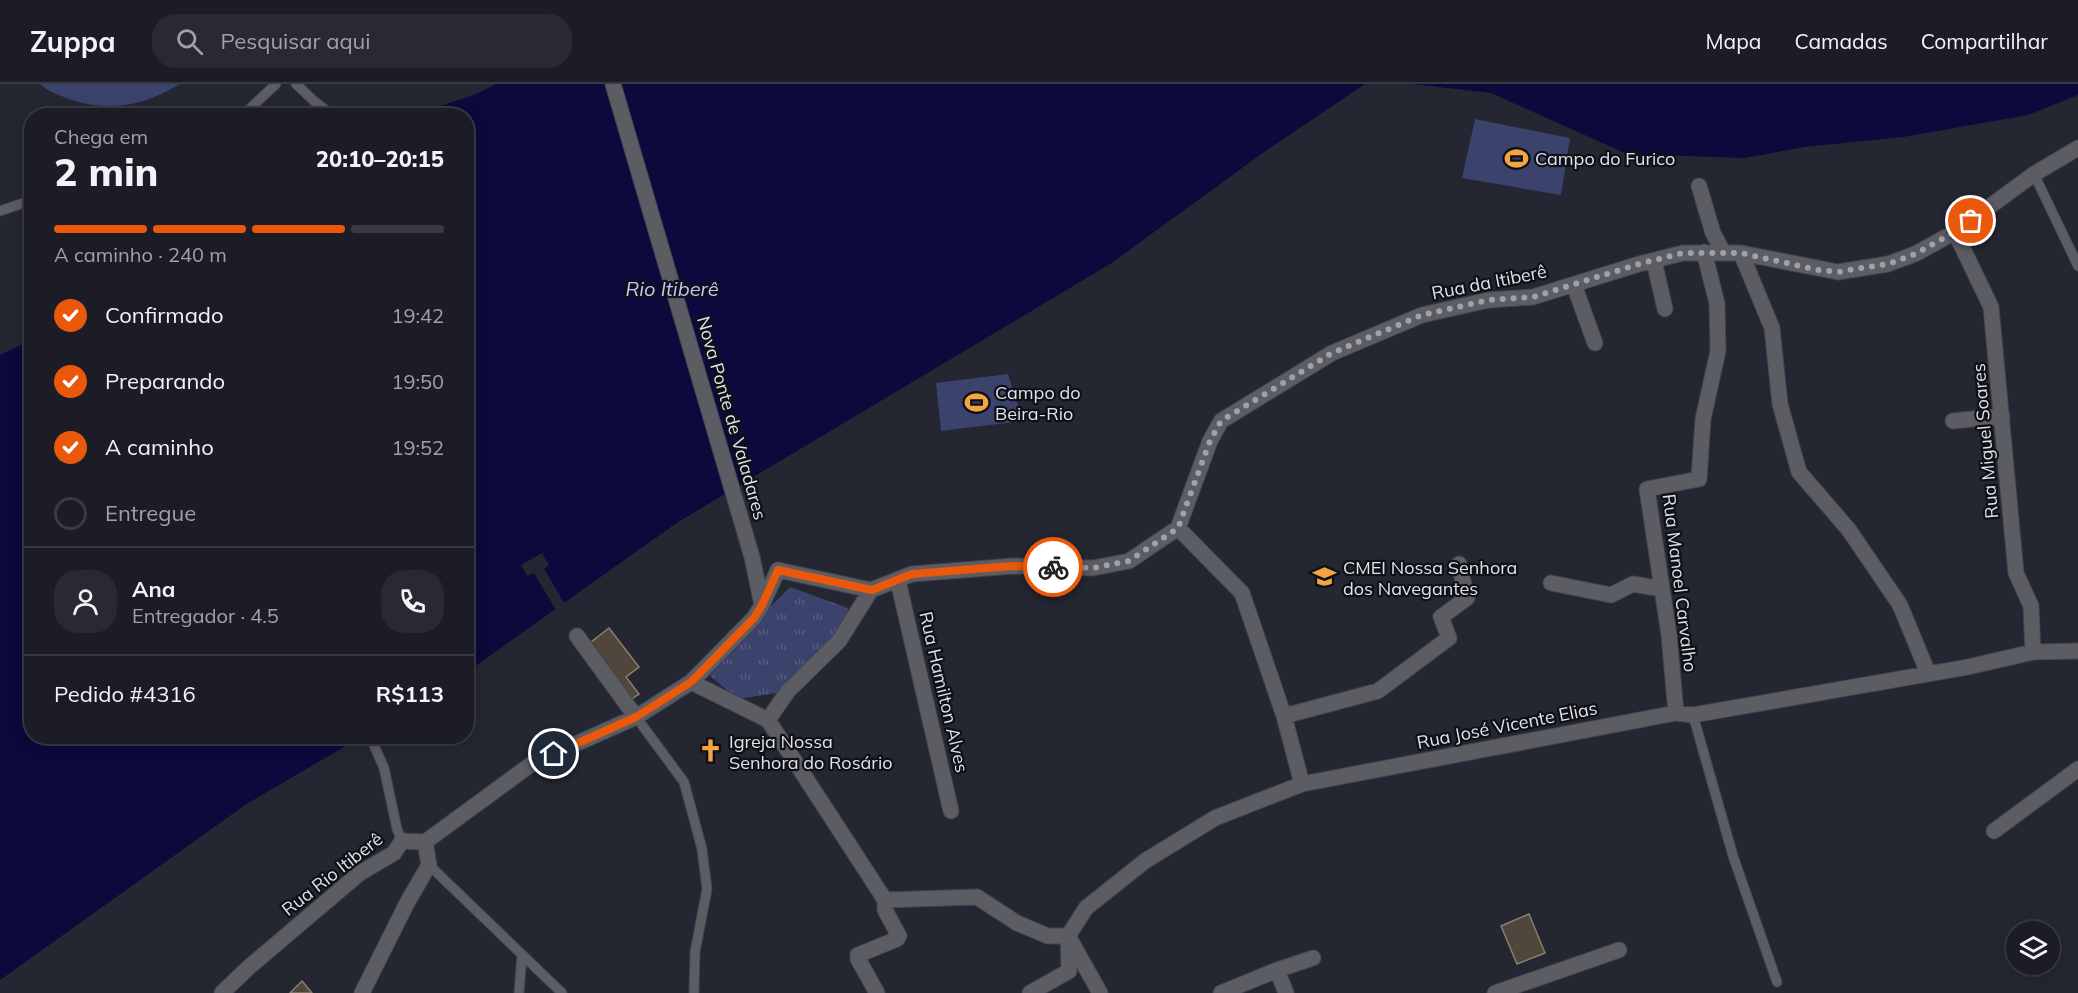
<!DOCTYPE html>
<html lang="pt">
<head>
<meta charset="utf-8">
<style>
  :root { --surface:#1b1c26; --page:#282932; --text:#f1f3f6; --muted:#a0a1a7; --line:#393a43; --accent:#ea580c }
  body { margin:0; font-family:Mulish,sans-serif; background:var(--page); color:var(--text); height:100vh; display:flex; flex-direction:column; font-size:22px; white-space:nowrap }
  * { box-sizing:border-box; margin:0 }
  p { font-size:20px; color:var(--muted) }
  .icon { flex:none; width:33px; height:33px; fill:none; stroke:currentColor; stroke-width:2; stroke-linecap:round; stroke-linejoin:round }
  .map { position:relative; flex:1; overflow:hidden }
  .panel { position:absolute; left:24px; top:24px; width:450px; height:636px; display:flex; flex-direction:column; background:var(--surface); border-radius:24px; box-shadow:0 3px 15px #0003,0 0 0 2px var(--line) }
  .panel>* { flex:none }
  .tools { position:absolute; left:2006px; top:837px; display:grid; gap:12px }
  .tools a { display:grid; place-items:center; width:54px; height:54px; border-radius:50%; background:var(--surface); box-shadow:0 3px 15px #0003,0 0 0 2px var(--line); font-size:30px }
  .pin { position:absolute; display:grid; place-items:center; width:51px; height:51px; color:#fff; margin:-26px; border:3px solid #fff; border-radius:50%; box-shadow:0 2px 6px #0007 }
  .courier { position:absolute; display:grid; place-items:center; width:60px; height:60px; margin:-30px; border:4px solid #ea580c; border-radius:50%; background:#fff; color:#222; box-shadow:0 2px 8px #0007 }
  .headline em { font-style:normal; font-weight:800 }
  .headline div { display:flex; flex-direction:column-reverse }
  .headline { display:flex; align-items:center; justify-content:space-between; height:102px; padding:0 30px }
  h1 { font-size:39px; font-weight:800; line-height:45px }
  .bar { display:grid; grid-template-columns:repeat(4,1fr); gap:9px 6px; align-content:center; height:72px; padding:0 30px }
  .bar i { height:8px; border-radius:4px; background:var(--line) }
  .bar .selected { background:var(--accent) }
  .bar p { grid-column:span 4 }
  .line { display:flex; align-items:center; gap:15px; padding:0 30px; border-top:2px solid var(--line) }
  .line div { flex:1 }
  .round { display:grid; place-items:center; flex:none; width:63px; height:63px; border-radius:24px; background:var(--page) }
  ol { padding:0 30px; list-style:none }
  li { display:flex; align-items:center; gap:18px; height:66px }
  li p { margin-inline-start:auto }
  li .icon { padding:6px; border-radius:50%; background:var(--accent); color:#fff; stroke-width:4 }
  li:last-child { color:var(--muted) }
  li i { width:33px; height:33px; border:3px solid var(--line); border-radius:50% }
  header { display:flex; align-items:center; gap:36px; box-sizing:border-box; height:84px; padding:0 30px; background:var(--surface); border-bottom:2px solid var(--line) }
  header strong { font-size:28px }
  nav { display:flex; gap:33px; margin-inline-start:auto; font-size:21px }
  .search { width:420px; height:54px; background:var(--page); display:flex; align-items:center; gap:15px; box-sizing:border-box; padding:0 21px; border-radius:24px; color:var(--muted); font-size:22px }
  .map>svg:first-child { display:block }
  .green { fill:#3b426c }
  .park { fill:url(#park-tufts) }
  .water { fill:#0c093c }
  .pier { fill:#242632 }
  .building { fill:#50463b; stroke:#8a7f73; stroke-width:1.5 }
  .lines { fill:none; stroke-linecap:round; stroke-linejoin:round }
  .service-casing { stroke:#42444f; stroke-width:11 }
  .minor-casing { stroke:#42444f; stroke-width:17 }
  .service { stroke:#5c5d63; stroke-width:9 }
  .minor { stroke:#5c5d63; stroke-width:15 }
  .done { stroke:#9ea0aa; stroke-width:6; stroke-dasharray:0 10.8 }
  .route { stroke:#ea580c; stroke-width:8 }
  .labels { text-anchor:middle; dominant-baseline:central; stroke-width:4.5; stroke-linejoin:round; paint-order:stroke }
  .poi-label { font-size:18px; fill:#e0e2ea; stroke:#0e1015; text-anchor:start }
  .street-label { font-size:18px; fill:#e0e2ea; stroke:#0e1015 }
  .water-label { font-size:20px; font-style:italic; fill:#bdc8fc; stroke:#0e1015 }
</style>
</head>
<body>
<header>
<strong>Zuppa</strong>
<div class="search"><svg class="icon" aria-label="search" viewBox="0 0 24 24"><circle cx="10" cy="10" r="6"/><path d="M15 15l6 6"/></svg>Pesquisar aqui</div>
<nav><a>Mapa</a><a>Camadas</a><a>Compartilhar</a></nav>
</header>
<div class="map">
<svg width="2078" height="909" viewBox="0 0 2078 909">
  <defs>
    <pattern id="park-tufts" width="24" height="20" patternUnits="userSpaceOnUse" patternTransform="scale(1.5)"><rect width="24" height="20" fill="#3b426c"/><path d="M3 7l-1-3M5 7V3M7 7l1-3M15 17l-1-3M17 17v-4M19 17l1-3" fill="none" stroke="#575d81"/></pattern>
  </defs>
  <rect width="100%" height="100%" fill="#242632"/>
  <path class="green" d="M40,0H180C143,22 110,29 69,15C58,11 49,8 40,0Z
    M1475,35L1570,54L1561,111L1462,94Z
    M1008,290L1023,337L941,347L936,299Z"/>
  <path class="park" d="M790,503L848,524L847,540L822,573L777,609L738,615L710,592L727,566Z"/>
  <path class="water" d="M496,0H1365L1267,66L1110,180L678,438L467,588L466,32H412L476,10Z
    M1413,0H2078V11L2028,31L1903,53L1804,63L1745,74L1627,70L1491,9Z
    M31,256L32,652L361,653L245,721L0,896V271Z"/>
  <path class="pier" d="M542,469L549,481L544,485L566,522L557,528L534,489L527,492L521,481Z"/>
  <path class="building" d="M609,544L639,583L626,593L639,610L629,617L586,562Z
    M1529,830L1545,869L1517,880L1501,842Z
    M302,897L312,909H290Z"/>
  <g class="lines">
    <defs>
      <path id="service" d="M296,0L315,18L334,32
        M242,32L276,0
        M2034,90L2078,182
        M0,127L32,116
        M1693,631L1733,772L1777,898
        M636,633L684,698L702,765L707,805L695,868L694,909
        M370,652L384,684L397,745L402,757
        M429,781L562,909
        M519,909L522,871"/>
      <path id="minor" d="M613,0L752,473L762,521
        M1699,102L1713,149L1723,168
        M1955,148L1991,223L2016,489L2031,522L2033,568
        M1741,169L1772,244L1780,320L1799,388L1849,446L1900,521L1928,589
        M1654,177L1665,225
        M1574,201L1595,259
        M1953,337L2002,332
        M1178,444L1242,509L1284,632L1302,700
        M898,497L951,727
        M1551,499L1611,511L1633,500L1662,505
        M871,506L912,490L1013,482L1093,484L1129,477L1178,444L1210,357L1221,337L1332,269L1422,231L1489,216L1533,213L1639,180L1683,169H1741L1838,188L1888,180L1915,170L1955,148L2034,90L2078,64
        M577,552L636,633
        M691,598L768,636L885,816L977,813L1017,839L1048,852H1068L1100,909
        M1676,629L1669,551L1647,405L1699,395L1703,335L1718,267L1717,219L1704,168
        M1284,632L1378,607L1449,554L1441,533L1467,514L1459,480
        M768,636L788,607L839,557L871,506
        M1994,747L2078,685
        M1277,886L1286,909
        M222,909L248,884L360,789L394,769L402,757L425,758L533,679L636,633L691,598L754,534L762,521L778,486L871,506
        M362,909L407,819L429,781L425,758
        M877,909L858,875V871L897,855L899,852L885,826V816
        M1030,909L1069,887L1068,852L1086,824L1145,777L1215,734L1302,700L1676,629L1693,631L1968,583L2033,568L2078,567
        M1221,909L1277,886L1313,874
        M1495,909L1619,866"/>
    </defs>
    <use href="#service" class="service-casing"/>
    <use href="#minor" class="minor-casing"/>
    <use href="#service" class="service"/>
    <use href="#minor" class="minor"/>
  </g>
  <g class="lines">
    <path class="done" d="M1053,483L1093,484L1129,477L1178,444L1210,357L1221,337L1332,269L1422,231L1489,216L1533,213L1639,180L1683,169H1741L1818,186L1838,188L1855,185L1888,180L1915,170L1955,148L1971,137"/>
    <path class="route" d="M554,670L636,633L691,598L754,534L762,521L778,486L872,506L912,490L1012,482L1053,483"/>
  </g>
  <defs>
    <symbol id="stadium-bare" viewBox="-9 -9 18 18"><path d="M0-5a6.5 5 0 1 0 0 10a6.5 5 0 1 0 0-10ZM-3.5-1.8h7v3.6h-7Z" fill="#f3a443" stroke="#0e1015" stroke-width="2.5" paint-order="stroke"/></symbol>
    <symbol id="school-bare" viewBox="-9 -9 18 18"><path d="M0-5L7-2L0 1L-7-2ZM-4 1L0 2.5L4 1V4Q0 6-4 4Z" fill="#f3a443" stroke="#0e1015" stroke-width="2.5" paint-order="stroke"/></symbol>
    <symbol id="church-bare" viewBox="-9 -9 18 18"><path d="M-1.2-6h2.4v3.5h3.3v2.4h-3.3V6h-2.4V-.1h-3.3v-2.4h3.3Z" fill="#f3a443" stroke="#0e1015" stroke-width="2.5" paint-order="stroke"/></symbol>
  </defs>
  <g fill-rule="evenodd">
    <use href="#stadium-bare" x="1500" y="58" width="33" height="33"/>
    <use href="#stadium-bare" x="960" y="302" width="33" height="33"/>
    <use href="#school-bare" x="1308" y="476" width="33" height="33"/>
    <use href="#church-bare" x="694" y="650" width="33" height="33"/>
  </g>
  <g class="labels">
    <g class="poi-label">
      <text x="1535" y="74">Campo do Furico</text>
      <text x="995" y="308">Campo do<tspan x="995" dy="21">Beira-Rio</tspan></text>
      <text x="1343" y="483">CMEI Nossa Senhora<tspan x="1343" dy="21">dos Navegantes</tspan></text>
      <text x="729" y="657">Igreja Nossa<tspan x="729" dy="21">Senhora do Rosário</tspan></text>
    </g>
    <g class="street-label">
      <text transform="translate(1489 198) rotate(-11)">Rua da Itiberê</text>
      <text transform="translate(732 334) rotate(74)">Nova Ponte de Valadares</text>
      <text transform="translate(1985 357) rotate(-95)">Rua Miguel Soares</text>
      <text transform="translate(1680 499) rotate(83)">Rua Manoel Carvalho</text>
      <text transform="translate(944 608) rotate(77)">Rua Hamilton Alves</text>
      <text transform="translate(1507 641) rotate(-11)">Rua José Vicente Elias</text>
      <text transform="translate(332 790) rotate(-38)">Rua Rio Itiberê</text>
    </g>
    <g class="water-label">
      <text x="672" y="204">Rio Itiberê</text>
    </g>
  </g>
</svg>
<div class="tools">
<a><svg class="icon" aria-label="layers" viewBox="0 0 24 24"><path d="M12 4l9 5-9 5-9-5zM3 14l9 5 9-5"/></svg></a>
</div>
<div class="pin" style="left:1971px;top:137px;background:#ea580c"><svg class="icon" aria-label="bag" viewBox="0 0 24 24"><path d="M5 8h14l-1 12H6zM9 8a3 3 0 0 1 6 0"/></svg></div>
<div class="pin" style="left:554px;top:670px;background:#1f2937"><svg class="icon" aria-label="home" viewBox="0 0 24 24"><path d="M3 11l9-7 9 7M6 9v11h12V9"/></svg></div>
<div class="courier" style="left:1053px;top:483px"><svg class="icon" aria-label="bike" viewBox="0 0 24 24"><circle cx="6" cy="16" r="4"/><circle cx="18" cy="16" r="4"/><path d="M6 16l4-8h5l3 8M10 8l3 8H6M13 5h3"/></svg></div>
<section class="panel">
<div class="headline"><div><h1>2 min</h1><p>Chega em</p></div><em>20:10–20:15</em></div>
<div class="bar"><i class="selected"></i><i class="selected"></i><i class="selected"></i><i></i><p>A caminho · 240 m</p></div>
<ol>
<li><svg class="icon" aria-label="check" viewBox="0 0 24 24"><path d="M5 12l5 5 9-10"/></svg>Confirmado<p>19:42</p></li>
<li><svg class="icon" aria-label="check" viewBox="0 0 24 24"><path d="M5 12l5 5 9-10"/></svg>Preparando<p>19:50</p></li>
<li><svg class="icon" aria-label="check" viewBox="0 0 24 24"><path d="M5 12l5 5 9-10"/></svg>A caminho<p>19:52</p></li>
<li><i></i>Entregue</li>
</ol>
<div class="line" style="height:108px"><a class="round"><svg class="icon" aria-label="person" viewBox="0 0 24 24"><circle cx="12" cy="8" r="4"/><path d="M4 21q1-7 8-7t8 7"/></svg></a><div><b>Ana</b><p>Entregador · 4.5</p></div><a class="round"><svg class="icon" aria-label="phone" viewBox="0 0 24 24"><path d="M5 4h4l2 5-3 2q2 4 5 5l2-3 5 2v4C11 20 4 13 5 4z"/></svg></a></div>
<div class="line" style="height:78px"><div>Pedido #4316</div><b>R$113</b></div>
</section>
</div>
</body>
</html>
